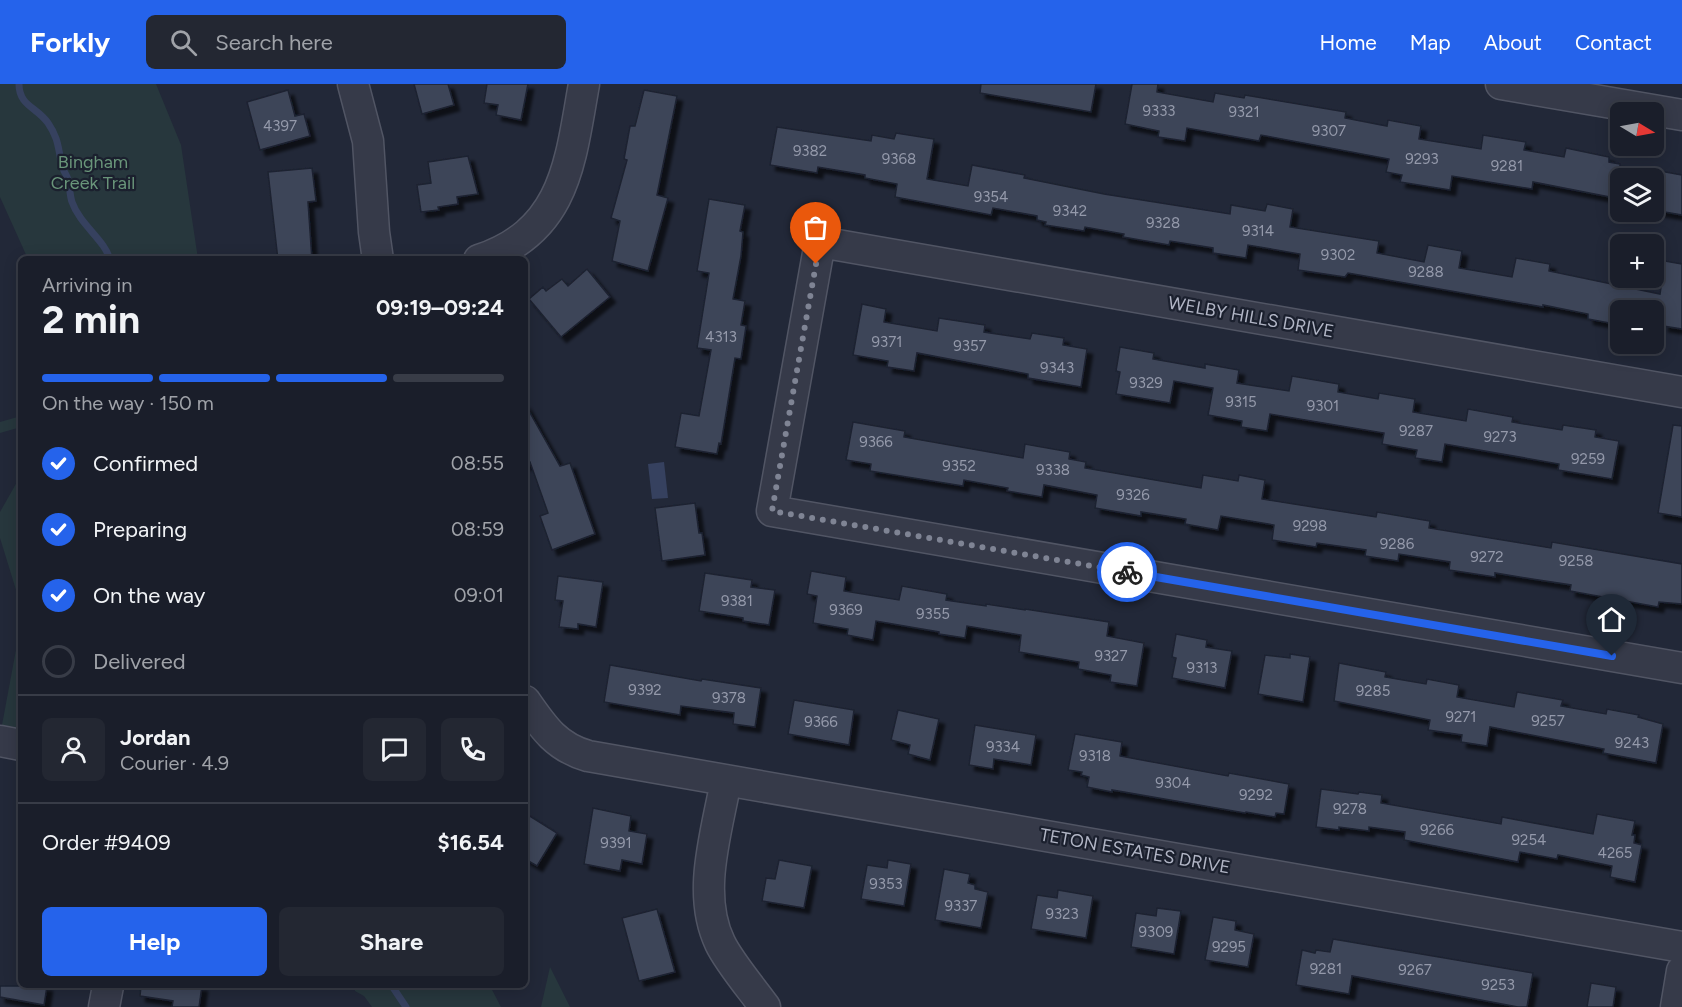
<!DOCTYPE html>
<html lang="en">
<head>
<meta charset="utf-8">
<style>
  :root { --surface:#1a1e2a; --page:#232732; --text:#f1f3f6; --muted:#9fa2a8; --line:#383c47; --accent:#2563eb }
  body { margin:0; font-family:Figtree,sans-serif; background:var(--page); color:var(--text); height:100vh; display:flex; flex-direction:column; font-size:22px; white-space:nowrap }
  * { box-sizing:border-box; margin:0 }
  p { font-size:20px; color:var(--muted) }
  .icon { flex:none; width:33px; height:33px; fill:none; stroke:currentColor; stroke-width:2; stroke-linecap:round; stroke-linejoin:round }
  .map { position:relative; flex:1; overflow:hidden }
  .details { position:absolute; left:18px; top:172px; width:510px; height:732px; display:flex; flex-direction:column; background:var(--surface); border-radius:9px; box-shadow:0 3px 15px #0003,0 0 0 2px var(--line) }
  .details>* { flex:none }
  .needle { width:39px; rotate:100deg }
  .tools { position:absolute; left:1610px; top:18px; display:grid; gap:12px }
  .tools a { display:grid; place-items:center; width:54px; height:54px; border-radius:9px; background:var(--surface); box-shadow:0 3px 15px #0003,0 0 0 2px var(--line); font-size:30px }
  .pin { position:absolute; display:grid; place-items:center; width:51px; height:51px; color:#fff; margin:-62px -26px; border-radius:50% 50% 50% 0; rotate:-45deg; box-shadow:0 0 6px #0007 }
  .pin .icon { rotate:45deg }
  .courier { position:absolute; display:grid; place-items:center; width:60px; height:60px; margin:-30px; border:4px solid #2563eb; border-radius:50%; background:#fff; color:#222; box-shadow:0 2px 8px #0007 }
  .summary em { font-style:normal; font-weight:700 }
  .summary div { display:flex; flex-direction:column-reverse }
  .summary { display:flex; align-items:center; justify-content:space-between; height:102px; padding:0 24px }
  h1 { font-size:39px; font-weight:700; line-height:45px }
  .bar { display:grid; grid-template-columns:repeat(4,1fr); gap:9px 6px; align-content:center; height:72px; padding:0 24px }
  .bar i { height:8px; border-radius:4px; background:var(--line) }
  .bar .selected { background:var(--accent) }
  .bar p { grid-column:span 4 }
  .line { display:flex; align-items:center; gap:15px; padding:0 24px; border-top:2px solid var(--line) }
  .line div { flex:1 }
  .round { display:grid; place-items:center; flex:none; width:63px; height:63px; border-radius:9px; background:var(--page) }
  ol { padding:0 24px; list-style:none }
  li { display:flex; align-items:center; gap:18px; height:66px }
  li p { margin-inline-start:auto }
  li .icon { padding:6px; border-radius:50%; background:var(--accent); color:#fff; stroke-width:4 }
  li:last-child { color:var(--muted) }
  li i { width:33px; height:33px; border:3px solid var(--line); border-radius:50% }
  .action { display:flex; gap:12px; margin-top:auto; padding:12px 24px }
  .action a { flex:1; height:69px; border-radius:9px; background:var(--accent); color:#fff; font-size:24px; font-weight:700; line-height:69px; text-align:center }
  .action a+a { background:var(--page); color:var(--text) }
  header { display:flex; align-items:center; gap:36px; box-sizing:border-box; height:84px; padding:0 30px; background:var(--accent); color:#fff }
  header strong { font-size:28px }
  nav { display:flex; gap:33px; margin-inline-start:auto; font-size:21px }
  .search { width:420px; height:54px; background:var(--page); display:flex; align-items:center; gap:15px; box-sizing:border-box; padding:0 21px; border-radius:9px; color:var(--muted); font-size:22px }
  .map>svg:first-child { display:block }
  .green { fill:#27373d }
  .water { fill:#36415f }
  .lines { fill:none; stroke-linecap:round; stroke-linejoin:round }
  .stream { stroke:#36415f; stroke-width:7 }
  .building { fill:#3e4558; stroke:#1d2230; stroke-width:1.5; filter:url(#shadow) }
  .minor-casing { stroke:#515564; stroke-width:33 }
  .minor { stroke:#363a49; stroke-width:30 }
  .done { stroke:#7f8494; stroke-width:6; stroke-dasharray:0 10.8 }
  .route { stroke:#2563eb; stroke-width:8 }
  .labels { text-anchor:middle; dominant-baseline:central; stroke-width:4.5; stroke-linejoin:round; paint-order:stroke }
  .number-label { font-size:15px; fill:#9499aa }
  .park-label { font-size:18px; fill:#69957a; stroke:#1b202e }
  .street-label { font-size:18px; fill:#b1b5c5; stroke:#1b202e }
</style>
</head>
<body>
<header>
<strong>Forkly</strong>
<div class="search"><svg class="icon" aria-label="search" viewBox="0 0 24 24"><circle cx="10" cy="10" r="6"/><path d="M15 15l6 6"/></svg>Search here</div>
<nav><a>Home</a><a>Map</a><a>About</a><a>Contact</a></nav>
</header>
<div class="map">
<svg width="1682" height="923" viewBox="0 0 1682 923">
  <defs>
    <filter id="shadow"><feDropShadow dx="5.5" dy="5.5" stdDeviation="1.5" flood-color="#0009"/></filter>
  </defs>
  <rect width="100%" height="100%" fill="#222838"/>
  <path class="green" d="M0,0H156L181,61L198,175H28L0,113Z
    M21,332V343L0,349V338Z
    M21,391V522L0,454V428Z
    M21,539V644L2,641Z
    M550,883L570,923H541Z
    M355,902H490L501,923H372L364,912L355,907Z"/>
  <path class="water" d="M664,378L668,414L652,415L648,380Z"/>
  <g class="lines">
    <path class="stream" d="M19,0C19,22 37,23 48,39C61,58 57,67 64,87C66,91 69,95 69,100C70,106 70,112 72,118C80,141 105,156 110,176
      M392,902L406,923"/>
  </g>
  <path class="building" d="M414,0H448L454,21L422,30Z
    M487,0H528L521,36L496,31L498,21L484,19Z
    M981,0H1096L1091,28L980,9Z
    M1132,0H1158L1157,8L1213,18L1215,9L1244,14L1245,11L1346,28L1345,34L1387,42L1388,36L1421,42L1419,55L1481,65L1483,51L1526,58L1524,66L1564,73L1566,64L1609,73V78L1620,80V115L1533,98L1532,105L1452,92L1450,106L1400,98L1402,91L1386,88L1389,75L1261,51L1259,57L1187,44L1185,57L1158,53L1159,47L1125,40Z
    M288,6L295,32L304,30L310,52L260,66L247,18Z
    M644,6L677,12L657,111L668,114L648,187L612,177L620,137L611,134L627,76L624,75L630,42H635Z
    M777,43L871,57L872,51L894,55L896,49L934,55L927,95L968,102L972,81L1025,91L1024,94L1104,110L1230,130L1231,121L1265,127L1267,120L1293,125L1290,143L1379,157L1377,169L1424,178L1428,161L1462,167L1459,184L1512,193L1516,174L1550,180L1549,187L1660,210L1665,177L1682,180V245L1663,242L1665,226H1620V241L1588,235V230L1543,221V223L1348,189L1345,193L1298,186L1300,170L1248,161L1246,174L1213,169V164L1170,157L1169,161L1123,153L1124,150L1085,143L1084,147L1045,141L1046,138L1037,136V132L993,124L991,131L895,113L897,100L865,94V91L818,83L817,89L770,81Z
    M468,72L478,110L457,113L458,120L438,123L439,126L421,128L417,101L431,99L428,78Z
    M312,84L316,117L308,118L312,176H278L268,88Z
    M1660,87L1682,91V131L1653,126Z
    M709,115L745,121L740,147L743,148L741,172L733,215L745,217L741,241L746,242L741,275L735,274L721,360L719,359L717,370L675,363L681,329L699,332L711,266L697,264L709,189L697,187Z
    M587,185L610,213L561,253L529,215L543,203L546,207L562,195L568,202Z
    M862,220L886,225L884,238L937,247L939,234L985,241L984,248L1030,255L1032,249L1064,254L1063,261L1087,265L1081,303L1028,294V290L917,269L914,287L887,283L888,277L853,271Z
    M1120,263L1154,269L1153,275L1205,284V280L1239,286L1237,299L1289,307L1292,292L1339,300L1338,308L1378,315L1379,309L1415,315L1413,328L1466,337L1468,325L1513,333L1512,338L1562,346L1563,341L1596,346L1595,353L1619,357L1612,395L1558,386L1559,380L1445,360L1442,378L1415,374L1417,366L1382,360L1384,349L1270,330L1267,347L1241,343L1242,337L1208,331L1213,304L1174,297L1170,319L1116,310L1120,288L1116,287Z
    M525,320L560,382L570,379L595,450L552,466L540,432L548,429L530,378L525,381Z
    M853,338L905,347L904,353L1023,374L1025,360L1070,368L1069,375L1086,378L1085,384L1201,404L1203,391L1238,397L1239,391L1265,396L1262,415L1376,433L1377,428L1430,437L1429,444L1551,464L1552,458L1682,480V520L1659,518L1658,523L1570,507L1571,501L1532,495L1495,489V493L1449,486L1450,478L1399,470L1398,477L1365,472L1366,466L1317,459L1316,463L1272,456L1274,441L1221,432L1218,446L1185,440L1186,435L1141,428V432L1095,424L1097,411L1044,401L1042,413L1007,407L1008,404L964,396L963,402L870,387L871,380L846,376Z
    M1673,341L1682,342V433L1658,429Z
    M695,419L699,449H702L705,471L662,477L655,424Z
    M811,487L846,493L844,507L899,516L902,502L947,510L946,516L986,522V520L1025,526V525L1109,538L1107,552L1144,559L1137,602L1110,598L1111,591L1078,585L1079,578L1019,568L1021,551L967,542L965,554L939,550V548L876,537L873,556L847,551L848,545L813,539L817,512L807,510Z
    M705,489L752,496L751,503L775,506L769,541L743,537V534L699,527Z
    M558,492L603,498L596,543L578,540V545L559,543L563,517L555,516Z
    M1176,550L1207,556L1206,563L1232,567L1225,604L1172,594L1176,574L1172,573Z
    M1290,570L1310,573L1303,618L1258,610L1265,571L1290,574Z
    M1339,579L1386,588L1385,593L1426,600L1427,595L1459,601L1457,613L1514,623L1517,608L1563,616L1561,622L1606,630L1607,625L1639,631L1638,633L1663,640L1656,679L1603,669L1604,665L1490,643L1487,662L1461,658L1462,651L1428,646L1430,636L1334,617Z
    M610,581L701,597L702,595L761,604L755,643L733,640L734,629L681,622L680,631L604,618Z
    M794,616L854,626L849,661L788,650Z
    M898,626L939,635L930,676L908,670L910,661L891,656Z
    M975,641L1036,651L1031,681L994,675L993,685L969,681Z
    M1075,650L1122,658L1120,672L1228,692L1229,689L1289,700L1284,730L1276,729L1275,733L1246,728L1245,729L1112,706V708L1087,703L1089,693L1081,691L1082,688L1068,686Z
    M1321,705L1358,710L1359,708L1382,711L1381,719L1501,740L1502,733L1593,750L1597,730L1635,737L1632,751H1635L1634,759L1642,761L1635,798L1610,793L1612,782L1558,771L1557,775L1520,768L1518,778L1404,756L1405,748L1369,743V747L1339,743V746L1316,743Z
    M593,724L631,732L629,747L647,750L642,780L622,776L620,787L584,780Z
    M525,729L557,749L537,782L525,775Z
    M779,776L812,782L804,824L762,817L766,794L775,795Z
    M888,776L911,780L904,822L861,815L867,781L887,784Z
    M944,785L970,790L968,799L975,801V805L988,808L981,844L935,836Z
    M1058,806L1093,812L1086,854L1031,845L1037,811L1057,814Z
    M1157,824L1181,827L1174,870L1131,863L1136,829L1156,832Z
    M657,825L675,888L639,897L622,834Z
    M1213,833L1236,837L1235,846L1254,850L1248,883L1205,876Z
    M1333,855L1533,889L1527,923H1518L1352,892L1349,910L1296,901L1302,866L1315,869L1316,866L1330,868Z
    M1591,899L1616,903L1613,923H1587Z
    M0,902H47L44,921L0,913Z
    M141,902H202L199,923H172L173,917L140,912Z"/>
  <g class="lines">
    <defs>
      <path id="minor" d="M353,0L368,57L374,148L378,176
        M1501,0L1682,31
        M479,176C566,147 570,78 584,0
        M1682,308L820,158L772,427L1682,584
        M525,617C543,643 556,663 588,672L1682,863
        M0,657L21,661
        M726,696C717,748 696,809 720,859C729,878 752,905 765,923
        M104,923L108,902
        M1676,923L1682,887"/>
    </defs>
    <use href="#minor" class="minor-casing"/>
    <use href="#minor" class="minor"/>
  </g>
  <g class="lines">
    <path class="done" d="M816,180L772,427L1127,488"/>
    <path class="route" d="M1127,488L1612,572"/>
  </g>
  <g class="labels">
    <g class="number-label">
      <text x="1159" y="27">9333</text>
      <text x="1244" y="28">9321</text>
      <text x="280" y="42">4397</text>
      <text x="1329" y="47">9307</text>
      <text x="810" y="67">9382</text>
      <text x="899" y="75">9368</text>
      <text x="1422" y="75">9293</text>
      <text x="1507" y="82">9281</text>
      <text x="991" y="113">9354</text>
      <text x="1070" y="127">9342</text>
      <text x="1163" y="139">9328</text>
      <text x="1258" y="147">9314</text>
      <text x="1338" y="171">9302</text>
      <text x="1426" y="188">9288</text>
      <text x="721" y="253">4313</text>
      <text x="887" y="258">9371</text>
      <text x="970" y="262">9357</text>
      <text x="1057" y="284">9343</text>
      <text x="1146" y="299">9329</text>
      <text x="1241" y="318">9315</text>
      <text x="1323" y="322">9301</text>
      <text x="1416" y="347">9287</text>
      <text x="1500" y="353">9273</text>
      <text x="876" y="358">9366</text>
      <text x="1588" y="375">9259</text>
      <text x="959" y="382">9352</text>
      <text x="1053" y="386">9338</text>
      <text x="1133" y="411">9326</text>
      <text x="1310" y="442">9298</text>
      <text x="1397" y="460">9286</text>
      <text x="1487" y="473">9272</text>
      <text x="1576" y="477">9258</text>
      <text x="737" y="517">9381</text>
      <text x="846" y="526">9369</text>
      <text x="933" y="530">9355</text>
      <text x="1111" y="572">9327</text>
      <text x="1202" y="584">9313</text>
      <text x="645" y="606">9392</text>
      <text x="1373" y="607">9285</text>
      <text x="729" y="614">9378</text>
      <text x="1461" y="633">9271</text>
      <text x="1548" y="637">9257</text>
      <text x="821" y="638">9366</text>
      <text x="1632" y="659">9243</text>
      <text x="1003" y="663">9334</text>
      <text x="1095" y="672">9318</text>
      <text x="1173" y="699">9304</text>
      <text x="1256" y="711">9292</text>
      <text x="1350" y="725">9278</text>
      <text x="1437" y="746">9266</text>
      <text x="1529" y="756">9254</text>
      <text x="616" y="759">9391</text>
      <text x="1615" y="769">4265</text>
      <text x="886" y="800">9353</text>
      <text x="961" y="822">9337</text>
      <text x="1062" y="830">9323</text>
      <text x="1156" y="848">9309</text>
      <text x="1229" y="863">9295</text>
      <text x="1326" y="885">9281</text>
      <text x="1415" y="886">9267</text>
      <text x="1498" y="901">9253</text>
    </g>
    <g class="park-label">
      <text x="93" y="78">Bingham<tspan x="93" dy="21">Creek Trail</tspan></text>
    </g>
    <g class="street-label">
      <text transform="translate(1251 233) rotate(10)">WELBY HILLS DRIVE</text>
      <text transform="translate(1135 767) rotate(10)">TETON ESTATES DRIVE</text>
    </g>
  </g>
</svg>
<div class="tools">
<a><svg class="needle" viewBox="-14 -14 28 28"><path d="M0-13l5 13h-10z" fill="#e53935"/><path d="M0 13l5-13h-10z" fill="#9fa2a8"/></svg></a>
<a><svg class="icon" aria-label="layers" viewBox="0 0 24 24"><path d="M12 4l9 5-9 5-9-5zM3 14l9 5 9-5"/></svg></a>
<a>+</a>
<a>−</a>
</div>
<div class="pin" style="left:816px;top:180px;background:#ea580c"><svg class="icon" aria-label="bag" viewBox="0 0 24 24"><path d="M5 8h14l-1 12H6zM9 8a3 3 0 0 1 6 0"/></svg></div>
<div class="pin" style="left:1612px;top:572px;background:#1f2937"><svg class="icon" aria-label="home" viewBox="0 0 24 24"><path d="M3 11l9-7 9 7M6 9v11h12V9"/></svg></div>
<div class="courier" style="left:1127px;top:488px"><svg class="icon" aria-label="bike" viewBox="0 0 24 24"><circle cx="6" cy="16" r="4"/><circle cx="18" cy="16" r="4"/><path d="M6 16l4-8h5l3 8M10 8l3 8H6M13 5h3"/></svg></div>
<section class="details">
<div class="summary"><div><h1>2 min</h1><p>Arriving in</p></div><em>09:19–09:24</em></div>
<div class="bar"><i class="selected"></i><i class="selected"></i><i class="selected"></i><i></i><p>On the way · 150 m</p></div>
<ol>
<li><svg class="icon" aria-label="check" viewBox="0 0 24 24"><path d="M5 12l5 5 9-10"/></svg>Confirmed<p>08:55</p></li>
<li><svg class="icon" aria-label="check" viewBox="0 0 24 24"><path d="M5 12l5 5 9-10"/></svg>Preparing<p>08:59</p></li>
<li><svg class="icon" aria-label="check" viewBox="0 0 24 24"><path d="M5 12l5 5 9-10"/></svg>On the way<p>09:01</p></li>
<li><i></i>Delivered</li>
</ol>
<div class="line" style="height:108px"><a class="round"><svg class="icon" aria-label="person" viewBox="0 0 24 24"><circle cx="12" cy="8" r="4"/><path d="M4 21q1-7 8-7t8 7"/></svg></a><div><b>Jordan</b><p>Courier · 4.9</p></div><a class="round"><svg class="icon" aria-label="chat" viewBox="0 0 24 24"><path d="M4 5h16v11H9l-5 4z"/></svg></a><a class="round"><svg class="icon" aria-label="phone" viewBox="0 0 24 24"><path d="M5 4h4l2 5-3 2q2 4 5 5l2-3 5 2v4C11 20 4 13 5 4z"/></svg></a></div>
<div class="line" style="height:78px"><div>Order #9409</div><b>$16.54</b></div>
<div class="action"><a>Help</a><a>Share</a></div>
</section>
</div>
</body>
</html>
